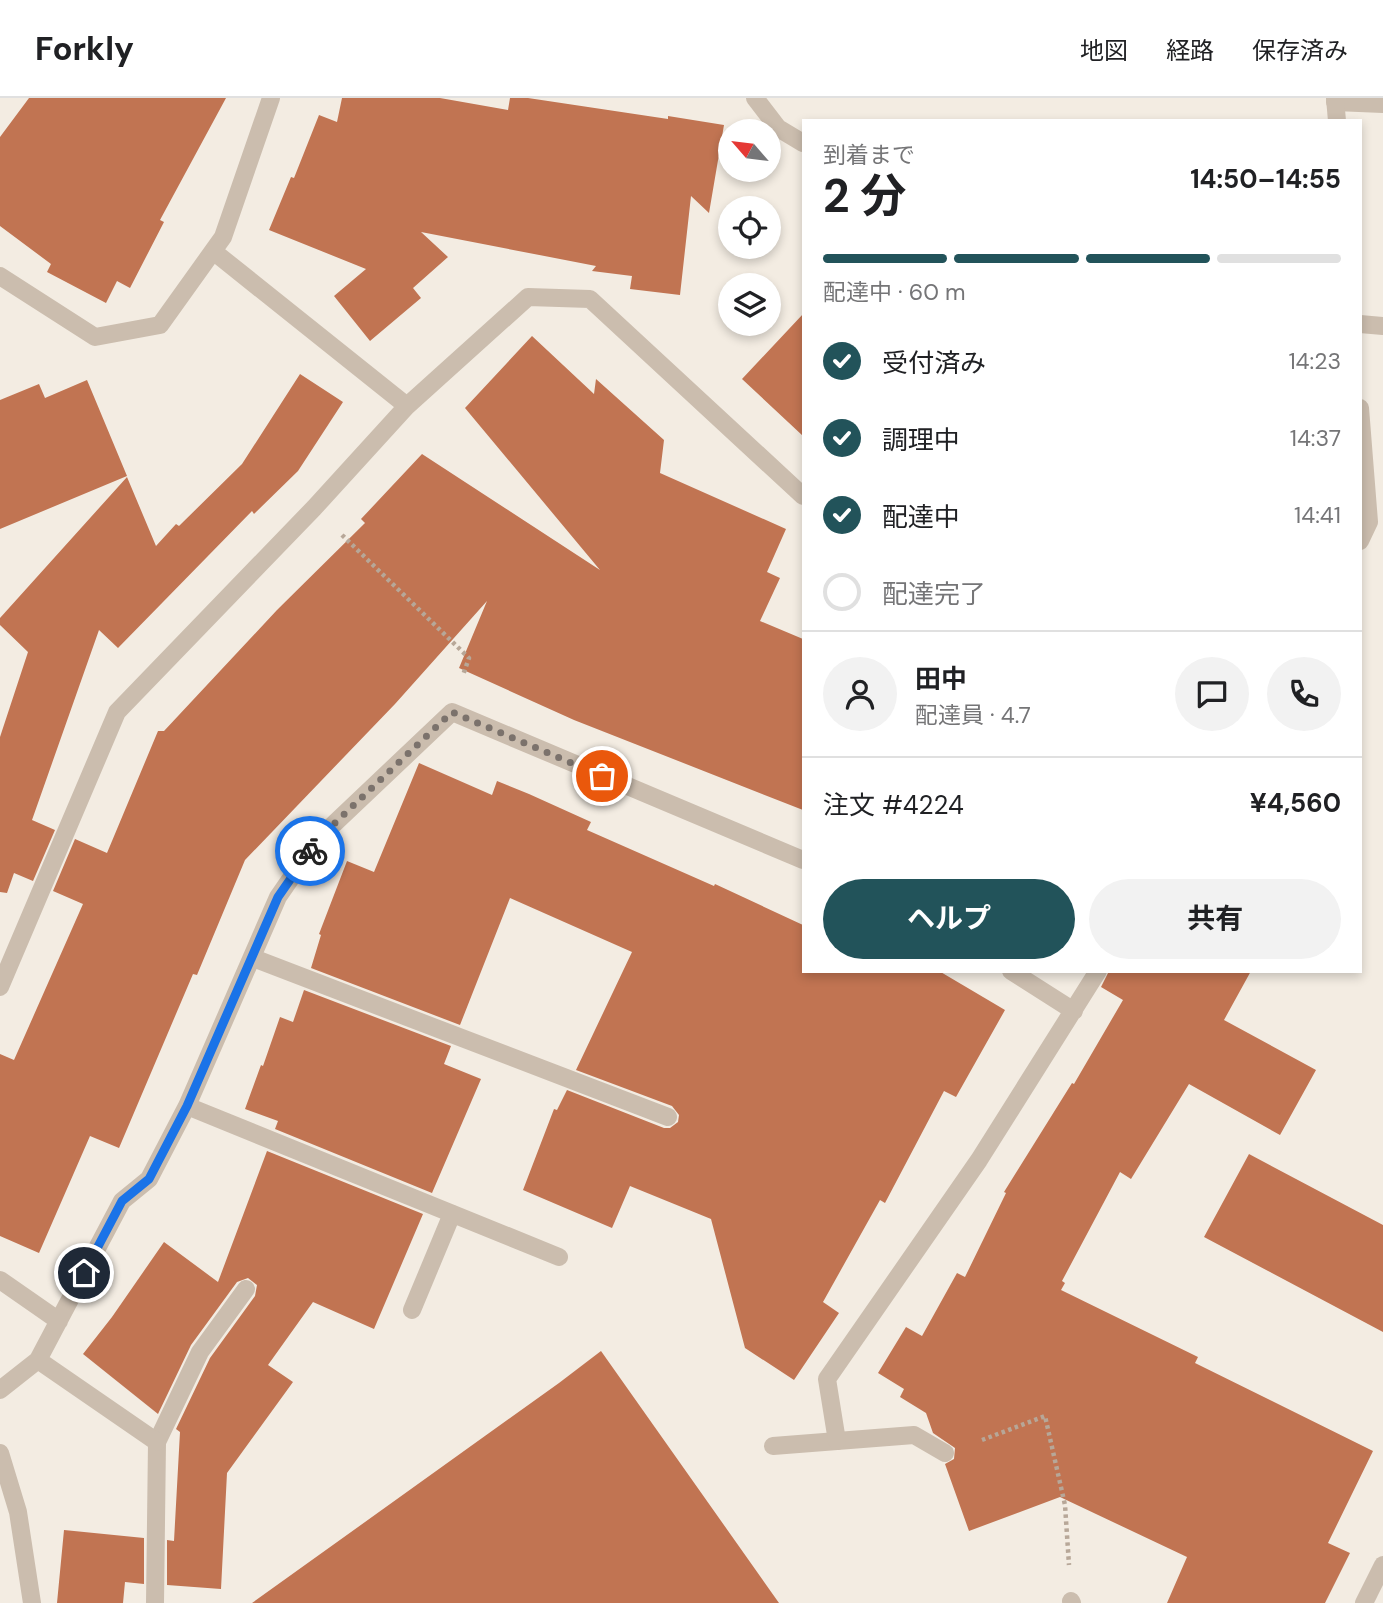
<!DOCTYPE html>
<html lang="ja">
<head>
<meta charset="utf-8">
<style>
  :root { --surface:#fff; --page:#f2f2f2; --text:#202124; --muted:#757577; --line:#e0e0e0; --accent:#22535a }
  body { margin:0; font-family:"DM Sans","Noto Sans JP",sans-serif; background:var(--page); color:var(--text); height:100vh; display:flex; flex-direction:column; font-size:26px; white-space:nowrap }
  * { box-sizing:border-box; margin:0 }
  p { font-size:23px; color:var(--muted) }
  .icon { flex:none; width:38px; height:38px; fill:none; stroke:currentColor; stroke-width:2; stroke-linecap:round; stroke-linejoin:round }
  .map { position:relative; flex:1; overflow:hidden }
  .panel { position:absolute; left:802px; top:21px; width:560px; height:854px; display:flex; flex-direction:column; background:var(--surface); border-radius:0px; box-shadow:0 4px 10px #0003 }
  .panel>* { flex:none }
  .needle { width:46px; rotate:298deg }
  .fabs { position:absolute; left:718px; top:21px; display:grid; gap:14px }
  .fabs a { display:grid; place-items:center; width:63px; height:63px; border-radius:50%; background:var(--surface); box-shadow:0 4px 10px #0003; font-size:35px }
  .pin { position:absolute; display:grid; place-items:center; width:60px; height:60px; color:#fff; margin:-30px; border:4px solid #fff; border-radius:50%; box-shadow:0 2px 7px #0007 }
  .courier { position:absolute; display:grid; place-items:center; width:70px; height:70px; margin:-35px; border:5px solid #1a73e8; border-radius:50%; background:#fff; color:#222; box-shadow:0 2px 9px #0007 }
  .head em { font-style:normal; font-weight:700 }
  .head div { display:flex; flex-direction:column-reverse }
  .head { display:flex; align-items:center; justify-content:space-between; height:119px; padding:0 21px }
  h1 { font-size:46px; font-weight:700; line-height:52px }
  .bar { display:grid; grid-template-columns:repeat(4,1fr); gap:10px 7px; align-content:center; height:84px; padding:0 21px }
  .bar i { height:9px; border-radius:5px; background:var(--line) }
  .bar .on { background:var(--accent) }
  .bar p { grid-column:span 4 }
  .line { display:flex; align-items:center; gap:18px; padding:0 21px; border-top:2px solid var(--line) }
  .line div { flex:1 }
  .round { display:grid; place-items:center; flex:none; width:74px; height:74px; border-radius:37px; background:var(--page) }
  ol { padding:0 21px; list-style:none }
  li { display:flex; align-items:center; gap:21px; height:77px }
  li p { margin-inline-start:auto }
  li .icon { padding:7px; border-radius:50%; background:var(--accent); color:#fff; stroke-width:4 }
  li:last-child { color:var(--muted) }
  li i { width:38px; height:38px; border:4px solid var(--line); border-radius:50% }
  .action { display:flex; gap:14px; margin-top:auto; padding:14px 21px }
  .action a { flex:1; height:80px; border-radius:42px; background:var(--accent); color:#fff; font-size:28px; font-weight:700; line-height:80px; text-align:center }
  .action a+a { background:var(--page); color:var(--text) }
  header { display:flex; align-items:center; gap:42px; box-sizing:border-box; height:98px; padding:0 35px; background:var(--surface); border-bottom:2px solid var(--line) }
  header strong { font-size:33px }
  nav { display:flex; gap:38px; margin-inline-start:auto; font-size:24px }
  .map>svg:first-child { display:block }
  .building { fill:#c17452 }
  .lines { fill:none; stroke-linecap:round; stroke-linejoin:round }
  .path { stroke:#b7a798; stroke-width:4.5; stroke-dasharray:3.5 3.5; stroke-linecap:butt }
  .service { stroke:#cbbdae; stroke-width:18 }
  .minor { stroke:#cbbdae; stroke-width:18 }
  .tertiary { stroke:#cbbdae; stroke-width:18 }
  .done { stroke:#7b726c; stroke-width:7; stroke-dasharray:0 12.6 }
  .route { stroke:#1a73e8; stroke-width:9 }
</style>
</head>
<body>
<header>
<strong>Forkly</strong>
<nav><a>地図</a><a>経路</a><a>保存済み</a></nav>
</header>
<div class="map">
<svg width="1383" height="1505" viewBox="0 0 1383 1505">
  <rect width="100%" height="100%" fill="#f3ece2"/>
  <path class="building" d="M29,0H226L160,122L164,124L130,190L117,183L106,205L47,174L51,166L0,128V39Z
    M342,0H440L508,12L510,0H528L668,21V18L724,27L709,115L691,98L680,197L630,191L632,178L592,173L596,168L421,134L448,159L413,190L421,200L370,243L334,198L366,171L269,132L291,79L294,80L319,17L337,24Z
    M803,216V338L742,281Z
    M532,238L594,296L596,281L664,342L660,375L786,431L767,474L780,480L760,523L803,541V712L574,622L459,570L487,503L395,606L245,762L197,877L193,876L119,1050L90,1038L39,1155L0,1138V956L14,962L83,806L53,793L75,741L107,755L158,633H164L277,512L365,425L361,421L422,356L600,472L465,310Z
    M300,276L343,304L298,373L254,416L252,413L118,550L99,532L32,722L55,732L33,783L14,775L7,795L0,794V639L28,554L0,527V520L127,379L156,448L176,426L179,428L242,366Z
    M87,282L127,378L0,431V302L39,286L45,300Z
    M419,665L492,697L497,683L529,696L591,724L587,732L714,788L715,786L803,827V873H939L1005,912L956,999L944,993L885,1105L880,1102L823,1204L839,1215L794,1282L745,1250L711,1121L630,1088L612,1130L523,1092L554,1011L557,1012L567,992L664,1030H670L678,1024L679,1017L672,1008L576,972L632,854L510,800L460,927L311,870L321,837L319,836L347,763L374,774Z
    M1109,873H1251L1224,922L1316,972L1280,1037L1189,986L1131,1081L1120,1074L1062,1183L1065,1185L1061,1192L1198,1259L1195,1265L1373,1353L1328,1445L1350,1455L1325,1505H1167L1187,1459L1060,1399L969,1433L945,1366L954,1361L955,1350L933,1335L926,1315L900,1299L904,1291L878,1275L906,1229L922,1238L957,1175L965,1179L1006,1095L1004,1094L1072,985L1074,986L1123,902L1101,889Z
    M304,892L451,948L444,966L481,981L432,1095L275,1031L278,1023L245,1011L261,967L263,968L280,919L293,924Z
    M267,1053L423,1116L374,1231L313,1204L268,1267L293,1284L227,1375L221,1491L167,1487V1442L174,1443L180,1334L176,1331L210,1260L255,1198L257,1187L248,1180L237,1184L191,1247L158,1316L83,1256L112,1219L164,1144L218,1184Z
    M1249,1056L1383,1127V1234L1204,1139Z
    M601,1253L779,1505H252L559,1285Z
    M64,1432L144,1440V1486L125,1484L123,1505H57Z"/>
  <g class="lines">
    <path class="path" d="M342,437L469,560L463,577
      M982,1342L1045,1318L1065,1407L1069,1467"/>
    <path class="service" d="M1335,4L1383,6
      M412,1212L452,1116
      M773,1348L914,1337L945,1355
      M0,1355L18,1414L32,1505
      M1071,1503L1072,1505
      M155,1505L157,1344L200,1254L246,1191"/>
    <path class="minor" d="M755,0L778,30L803,45
      M1335,0L1337,23
      M213,153L407,308
      M0,178L95,239L160,227L223,139L271,0
      M1360,226L1383,228
      M1360,310L1369,424L1360,443
      M253,860L668,1019
      M1011,873L1074,913
      M0,889L117,614L314,410L407,308L528,199L590,201L803,398
      M187,1008L559,1159
      M0,1182L59,1223
      M38,1262L157,1344
      M0,1292L38,1262L122,1103L149,1081L187,1008L278,799L318,741L452,614L803,762
      M837,1343L827,1281L979,1062L1098,873"/>
    <path class="tertiary" d="M1364,1505L1383,1467"/>
  </g>
  <g class="lines">
    <path class="done" d="M310,753L318,741L452,614L602,678"/>
    <path class="route" d="M84,1175L122,1103L149,1081L187,1008L278,799L310,753"/>
  </g>
</svg>
<div class="fabs">
<a><svg class="needle" viewBox="-14 -14 28 28"><path d="M0-13l5 13h-10z" fill="#e53935"/><path d="M0 13l5-13h-10z" fill="#757577"/></svg></a>
<a><svg class="icon" aria-label="locate" viewBox="0 0 24 24"><circle cx="12" cy="12" r="6"/><path d="M12 2v4M12 18v4M2 12h4M18 12h4"/></svg></a>
<a><svg class="icon" aria-label="layers" viewBox="0 0 24 24"><path d="M12 4l9 5-9 5-9-5zM3 14l9 5 9-5"/></svg></a>
</div>
<div class="pin" style="left:602px;top:678px;background:#ea580c"><svg class="icon" aria-label="bag" viewBox="0 0 24 24"><path d="M5 8h14l-1 12H6zM9 8a3 3 0 0 1 6 0"/></svg></div>
<div class="pin" style="left:84px;top:1175px;background:#1f2937"><svg class="icon" aria-label="home" viewBox="0 0 24 24"><path d="M3 11l9-7 9 7M6 9v11h12V9"/></svg></div>
<div class="courier" style="left:310px;top:753px"><svg class="icon" aria-label="bike" viewBox="0 0 24 24"><circle cx="6" cy="16" r="4"/><circle cx="18" cy="16" r="4"/><path d="M6 16l4-8h5l3 8M10 8l3 8H6M13 5h3"/></svg></div>
<section class="panel">
<div class="head"><div><h1>2 分</h1><p>到着まで</p></div><em>14:50–14:55</em></div>
<div class="bar"><i class="on"></i><i class="on"></i><i class="on"></i><i></i><p>配達中 · 60 m</p></div>
<ol>
<li><svg class="icon" aria-label="check" viewBox="0 0 24 24"><path d="M5 12l5 5 9-10"/></svg>受付済み<p>14:23</p></li>
<li><svg class="icon" aria-label="check" viewBox="0 0 24 24"><path d="M5 12l5 5 9-10"/></svg>調理中<p>14:37</p></li>
<li><svg class="icon" aria-label="check" viewBox="0 0 24 24"><path d="M5 12l5 5 9-10"/></svg>配達中<p>14:41</p></li>
<li><i></i>配達完了</li>
</ol>
<div class="line" style="height:126px"><a class="round"><svg class="icon" aria-label="person" viewBox="0 0 24 24"><circle cx="12" cy="8" r="4"/><path d="M4 21q1-7 8-7t8 7"/></svg></a><div><b>田中</b><p>配達員 · 4.7</p></div><a class="round"><svg class="icon" aria-label="chat" viewBox="0 0 24 24"><path d="M4 5h16v11H9l-5 4z"/></svg></a><a class="round"><svg class="icon" aria-label="phone" viewBox="0 0 24 24"><path d="M5 4h4l2 5-3 2q2 4 5 5l2-3 5 2v4C11 20 4 13 5 4z"/></svg></a></div>
<div class="line" style="height:91px"><div>注文 #4224</div><b>¥4,560</b></div>
<div class="action"><a>ヘルプ</a><a>共有</a></div>
</section>
</div>
</body>
</html>
